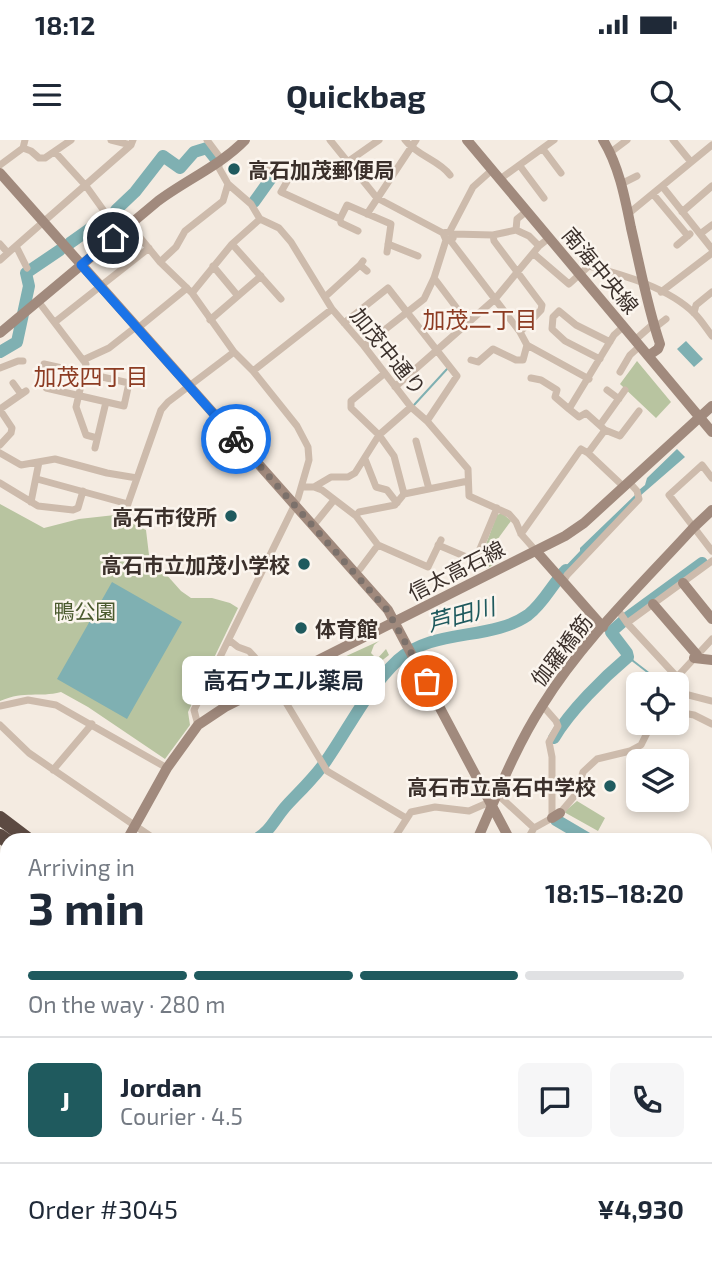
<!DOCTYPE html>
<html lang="en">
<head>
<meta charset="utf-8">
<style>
  :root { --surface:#fff; --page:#f6f6f7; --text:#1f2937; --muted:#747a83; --line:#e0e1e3; --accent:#1f5a5e }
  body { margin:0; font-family:"Exo 2","Noto Sans JP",sans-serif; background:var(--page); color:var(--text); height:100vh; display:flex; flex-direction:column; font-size:26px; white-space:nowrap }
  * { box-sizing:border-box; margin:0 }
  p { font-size:23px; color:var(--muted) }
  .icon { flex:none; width:38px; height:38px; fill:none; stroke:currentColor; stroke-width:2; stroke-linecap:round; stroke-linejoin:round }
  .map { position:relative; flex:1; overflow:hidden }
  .side { position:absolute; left:0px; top:693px; width:712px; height:434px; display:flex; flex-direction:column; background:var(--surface); border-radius:21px 21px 0 0; box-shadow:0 4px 10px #0003 }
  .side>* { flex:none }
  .fabs { position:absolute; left:626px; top:532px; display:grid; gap:14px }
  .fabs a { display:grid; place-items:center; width:63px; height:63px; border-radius:10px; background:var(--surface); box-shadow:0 4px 10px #0003; font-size:35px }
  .pin { position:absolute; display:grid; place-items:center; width:60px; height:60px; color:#fff; margin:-30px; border:4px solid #fff; border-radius:50%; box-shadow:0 2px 7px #0007 }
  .courier { position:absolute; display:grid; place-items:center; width:70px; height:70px; margin:-35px; border:5px solid #1a73e8; border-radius:50%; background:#fff; color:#222; box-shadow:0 2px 9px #0007 }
  .bubble { position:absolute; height:49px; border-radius:10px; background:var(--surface); box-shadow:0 4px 10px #0003; font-size:23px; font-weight:700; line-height:49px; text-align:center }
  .summary em { font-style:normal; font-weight:700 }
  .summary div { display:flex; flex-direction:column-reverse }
  .summary { display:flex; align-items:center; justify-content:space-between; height:119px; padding:0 28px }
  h1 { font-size:46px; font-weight:700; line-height:52px }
  .bar { display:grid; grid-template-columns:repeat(4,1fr); gap:10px 7px; align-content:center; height:84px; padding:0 28px }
  .bar i { height:9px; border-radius:5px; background:var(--line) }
  .bar .selected { background:var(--accent) }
  .bar p { grid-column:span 4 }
  .line { display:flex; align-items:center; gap:18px; padding:0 28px; border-top:2px solid var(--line) }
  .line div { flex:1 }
  .round { display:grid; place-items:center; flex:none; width:74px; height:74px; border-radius:10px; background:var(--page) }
  .status { display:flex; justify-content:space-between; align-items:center; height:49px; padding:0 35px; background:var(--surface); direction:ltr }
  .status svg { height:19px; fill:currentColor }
  header { display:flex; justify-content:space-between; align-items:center; height:91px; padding:0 28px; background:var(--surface); font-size:32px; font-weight:700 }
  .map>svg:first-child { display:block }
  .green { fill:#b8c4a0 }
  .water { fill:#7fb0b2 }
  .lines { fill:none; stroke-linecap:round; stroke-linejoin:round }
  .stream { stroke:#7fb0b2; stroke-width:2 }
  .river { stroke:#7fb0b2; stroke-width:12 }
  .street { stroke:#cdbbac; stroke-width:7 }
  .secondary { stroke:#a18a7d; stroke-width:10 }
  .highway { stroke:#5c4a42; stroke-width:14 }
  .rail { stroke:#3b302b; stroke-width:2; stroke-dasharray:2 5; stroke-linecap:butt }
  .done { stroke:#7c716b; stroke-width:7; stroke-dasharray:0 12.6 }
  .route { stroke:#1a73e8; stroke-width:9 }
  .poi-dot { fill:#1f5a5e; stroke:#fbf5ee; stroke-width:2.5 }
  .labels { text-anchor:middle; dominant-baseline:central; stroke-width:5; stroke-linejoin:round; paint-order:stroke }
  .poi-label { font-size:21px; font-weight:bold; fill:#3b302b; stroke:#fbf5ee; text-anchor:end }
  .street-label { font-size:21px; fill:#3b302b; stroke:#fbf5ee }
  .park-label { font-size:21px; fill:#4a5a2e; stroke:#fbf5ee }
  .neighbourhood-label { font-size:23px; fill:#8c3b22; stroke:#fbf5ee }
  .water-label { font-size:23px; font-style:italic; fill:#1f5a5e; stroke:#fbf5ee }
</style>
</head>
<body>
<div class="status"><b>18:12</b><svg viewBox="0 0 49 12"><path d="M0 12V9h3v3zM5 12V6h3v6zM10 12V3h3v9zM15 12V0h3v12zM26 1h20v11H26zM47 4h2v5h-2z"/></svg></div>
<header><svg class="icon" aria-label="menu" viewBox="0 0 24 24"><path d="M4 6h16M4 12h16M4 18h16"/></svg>Quickbag<svg class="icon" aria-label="search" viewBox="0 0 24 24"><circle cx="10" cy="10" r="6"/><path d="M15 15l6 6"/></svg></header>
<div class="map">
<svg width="712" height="1127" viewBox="0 0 712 1127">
  <rect width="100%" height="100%" fill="#f4ebe1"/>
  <path class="green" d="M637,221L671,262L656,278L620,244Z
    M0,364L44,388L79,379L115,375L146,390L149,415L181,451L191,458H212L230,463L238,468L188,572L190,585L165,619L88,567L61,552C38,558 26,550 0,561Z
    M502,373L511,381L497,400L493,425L486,429L478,425L497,375Z
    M379,501L374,505L371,513L377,519L386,509L389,515L375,526L362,544L347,547L348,538L355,536V532L346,533L340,528L333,529L331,523Z
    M577,661L605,678L598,691L564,672Z"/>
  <path class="water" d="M686,201L703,219L694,227L677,209Z
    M677,309L685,317L640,356L639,350L645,345L647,338Z
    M636,354L637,358L563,437L559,433L580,411V408Z
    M112,442L182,482L127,579L57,539Z"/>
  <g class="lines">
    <path class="stream" d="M414,265L447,229
      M628,517L650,534L657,544
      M646,585V583"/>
    <path class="river" d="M254,62L274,34
      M116,70L135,52L163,16L180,28L194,12L207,8L215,18
      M70,103L108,76
      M0,212L17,202L29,146L26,133L60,110
      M554,598C570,571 603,538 628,517L627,513L611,492L628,477L702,423
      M556,680L590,700
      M255,700C271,691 275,678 287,665C301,650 315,637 326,621C349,588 368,548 398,520C432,488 491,501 528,475C544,463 552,444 566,430
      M0,1114L7,1101"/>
    <path class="street" d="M111,0L131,5L133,0
      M207,0L219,16V28L228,44L251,64L260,79L279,88L291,102L332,169L364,206L411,267L427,281L468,329L469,356L509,374L516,382L521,394L536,411
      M330,0L377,58L443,93
      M405,0C417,16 439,20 450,35
      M673,0L691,22
      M23,8L31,11L39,18H45L71,0
      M543,9L561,33
      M55,12L86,46L104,71L129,84L160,122L192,153L234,212L253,231L297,286L308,307L309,320L298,358L194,570L198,585
      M611,12L627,0
      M0,25L23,8L25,0
      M520,26L544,58
      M263,28C319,52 334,30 379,0
      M289,38L281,52L340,79L347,65L391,84L387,112
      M500,39L554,0
      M621,44L637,36
      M662,46L712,109
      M653,54L688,96
      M682,72L712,46
      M367,74L416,0
      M628,74L712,5
      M340,79L341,83L358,91
      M516,90L517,79L527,71
      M450,91L453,98L446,100L443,93L450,91L473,47L492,30
      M453,94L493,95L516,90L529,96L539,106
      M700,94L712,85
      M493,95L494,101L542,165L541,170L520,192
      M450,100L520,192L527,205L589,239
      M0,104L8,113
      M232,104L281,159
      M388,104L418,116
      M677,105L690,94
      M16,106L27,128
      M534,114L569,144L589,126C624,135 669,148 695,174C701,180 706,188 712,196
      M0,120L131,5
      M363,121L360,125L367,131
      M160,122L176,107L185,91L223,61L228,44
      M213,126L238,156
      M434,138L468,183
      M661,152L712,113
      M192,153L232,104L260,79
      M326,156L360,125
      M38,161L86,224L76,267L86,295L97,298
      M694,173L696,165L712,152
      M210,180L261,136
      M55,182L149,108
      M344,183L388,148L457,236L427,281
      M138,188L187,148
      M635,200L651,186H657L666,179
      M364,206L424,159L434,138L446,100
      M600,219L565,201L552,189L553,177L559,171L576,185L610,202
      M83,220L109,208L137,186
      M471,220L478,222L493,209L516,220H523L527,205
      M44,224L129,243L124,266L46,248L42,236Z
      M0,228L18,221H23
      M253,231L332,169
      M620,232L630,215L640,206
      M385,233L351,261V268L379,295L394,316L404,354
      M531,238L541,240L557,250L555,257L569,269
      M13,243L21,254
      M395,247L495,159L539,106L549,98
      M607,250L619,259
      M0,269L26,251
      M0,270L12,288L11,293L0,305
      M600,285L625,250
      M605,290L620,296L639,271
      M416,301L429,349
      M95,308L106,262
      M0,313L21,325L55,319L107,333L137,338
      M588,313L624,347
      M365,319L376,347L387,350L397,363
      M712,338L702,325L669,355L712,411
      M37,339L128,364
      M0,343L38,366L73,370L78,368L83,351
      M302,347H314L331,337H348L355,333L379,295L411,267
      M314,347L322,350L356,376L378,405L428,427L441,400
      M31,362L39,322
      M124,375L161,270L168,262L234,212
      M356,376L359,372L395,365L404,354L468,341
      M317,381L334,360
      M521,394L581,309L588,313L605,290L586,273L579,277L569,269L614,195L624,186
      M438,405L471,419L477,416L497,368
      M360,429L378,405
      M563,442L567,435L639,359L637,351L629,342
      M618,470L627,483L677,537L712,499
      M627,483L712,421
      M229,500L238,507L249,511L267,531L327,631L406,678
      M677,552L712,561
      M0,566L28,560L56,565L167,628
      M677,572L694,575L712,584
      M0,585L29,613L156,700
      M53,630L92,584
      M497,654L534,688
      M560,673L577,653L583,632L597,619L630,611L641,605L652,583
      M393,700L411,672L435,667L469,671L485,664L491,666
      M527,700L534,688L552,678V617L549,602L558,586L556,581L542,565
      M712,726L707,782L712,790
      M0,779L7,783
      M705,806L712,801
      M0,863L7,859
      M705,1025L712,1012
      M705,1106L712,1093
      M0,1113L7,1116
      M16,1120L32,1127
      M169,1120L177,1127
      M238,1120L245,1127
      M266,1120L274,1127
      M337,1120L345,1127
      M702,1120L711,1127
      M220,1127L225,1120
      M364,1127V1120
      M417,1127L418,1120
      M443,1127V1120
      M470,1127V1120
      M520,1127V1120
      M572,1127V1120"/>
    <path class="secondary" d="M467,0L712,292
      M603,0C619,26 625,58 631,88C640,126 647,166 660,204L658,209L648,216
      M0,33L388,470L510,700
      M0,193L158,61C186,40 221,25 245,0
      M536,411L603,487
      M683,443L712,479
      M653,464L697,515
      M694,518L712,520
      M552,678L560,673
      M127,700L167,628L198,585L225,567L565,396L584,383L712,266
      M477,700C497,655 515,608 542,566C583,500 642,444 694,387L712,370
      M705,958L712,962
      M0,983L7,891"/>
    <path class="highway" d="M0,678L29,700
      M0,696L7,701
      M583,1120L593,1127
      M605,1120L615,1127"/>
    <path class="rail" d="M0,889L7,895
      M256,1120L264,1127"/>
  </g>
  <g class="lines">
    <path class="done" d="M236,299L387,470L427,541"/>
    <path class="route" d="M113,98L81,125L236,299"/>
  </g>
  <g class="poi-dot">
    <circle cx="234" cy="29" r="7"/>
    <circle cx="231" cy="376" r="7"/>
    <circle cx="304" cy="424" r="7"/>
    <circle cx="301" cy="488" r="7"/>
    <circle cx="610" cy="646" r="7"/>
  </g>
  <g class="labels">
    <g class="poi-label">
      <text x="248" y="29" text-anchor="start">高石加茂郵便局</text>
      <text x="217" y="376">高石市役所</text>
      <text x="290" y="424">高石市立加茂小学校</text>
      <text x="315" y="488" text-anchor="start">体育館</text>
      <text x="596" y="646">高石市立高石中学校</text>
    </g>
    <g class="street-label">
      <text transform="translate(601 130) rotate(50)">南海中央線</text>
      <text transform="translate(389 211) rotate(51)">加茂中通り</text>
      <text transform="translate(456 430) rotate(-27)">信太高石線</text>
      <text transform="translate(561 510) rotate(-52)">伽羅橋筋</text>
    </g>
    <g class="park-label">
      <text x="85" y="470">鴨公園</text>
    </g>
    <g class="neighbourhood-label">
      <text x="480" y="179">加茂二丁目</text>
      <text x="91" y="236">加茂四丁目</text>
    </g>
    <g class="water-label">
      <text transform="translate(461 474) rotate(-15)">芦田川</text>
    </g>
  </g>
</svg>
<div class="fabs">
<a><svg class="icon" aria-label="locate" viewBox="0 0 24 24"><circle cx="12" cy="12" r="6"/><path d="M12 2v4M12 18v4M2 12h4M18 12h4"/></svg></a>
<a><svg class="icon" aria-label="layers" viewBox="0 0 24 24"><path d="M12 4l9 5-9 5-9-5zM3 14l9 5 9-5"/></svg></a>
</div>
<div class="pin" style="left:427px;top:541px;background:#ea580c"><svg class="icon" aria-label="bag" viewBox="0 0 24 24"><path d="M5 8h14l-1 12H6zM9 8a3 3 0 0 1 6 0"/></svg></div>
<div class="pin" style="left:113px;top:98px;background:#1f2937"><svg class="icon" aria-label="home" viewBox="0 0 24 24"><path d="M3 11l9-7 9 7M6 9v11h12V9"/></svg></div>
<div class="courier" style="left:236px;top:299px"><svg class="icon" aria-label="bike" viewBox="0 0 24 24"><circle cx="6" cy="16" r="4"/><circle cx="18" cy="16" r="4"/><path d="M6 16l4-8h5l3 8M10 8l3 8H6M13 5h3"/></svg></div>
<div class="bubble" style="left:182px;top:516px;width:203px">高石ウエル薬局</div>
<section class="side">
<div class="summary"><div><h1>3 min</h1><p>Arriving in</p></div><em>18:15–18:20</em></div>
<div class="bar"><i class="selected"></i><i class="selected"></i><i class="selected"></i><i></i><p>On the way · 280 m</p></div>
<div class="line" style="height:126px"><b class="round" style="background:var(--accent);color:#fff">J</b><div><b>Jordan</b><p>Courier · 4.5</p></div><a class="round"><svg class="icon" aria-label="chat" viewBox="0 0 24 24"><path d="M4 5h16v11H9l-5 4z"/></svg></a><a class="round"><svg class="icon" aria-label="phone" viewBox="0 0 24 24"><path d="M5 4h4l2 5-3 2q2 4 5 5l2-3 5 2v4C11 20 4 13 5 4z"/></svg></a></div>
<div class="line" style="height:91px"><div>Order #3045</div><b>¥4,930</b></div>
</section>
</div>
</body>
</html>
